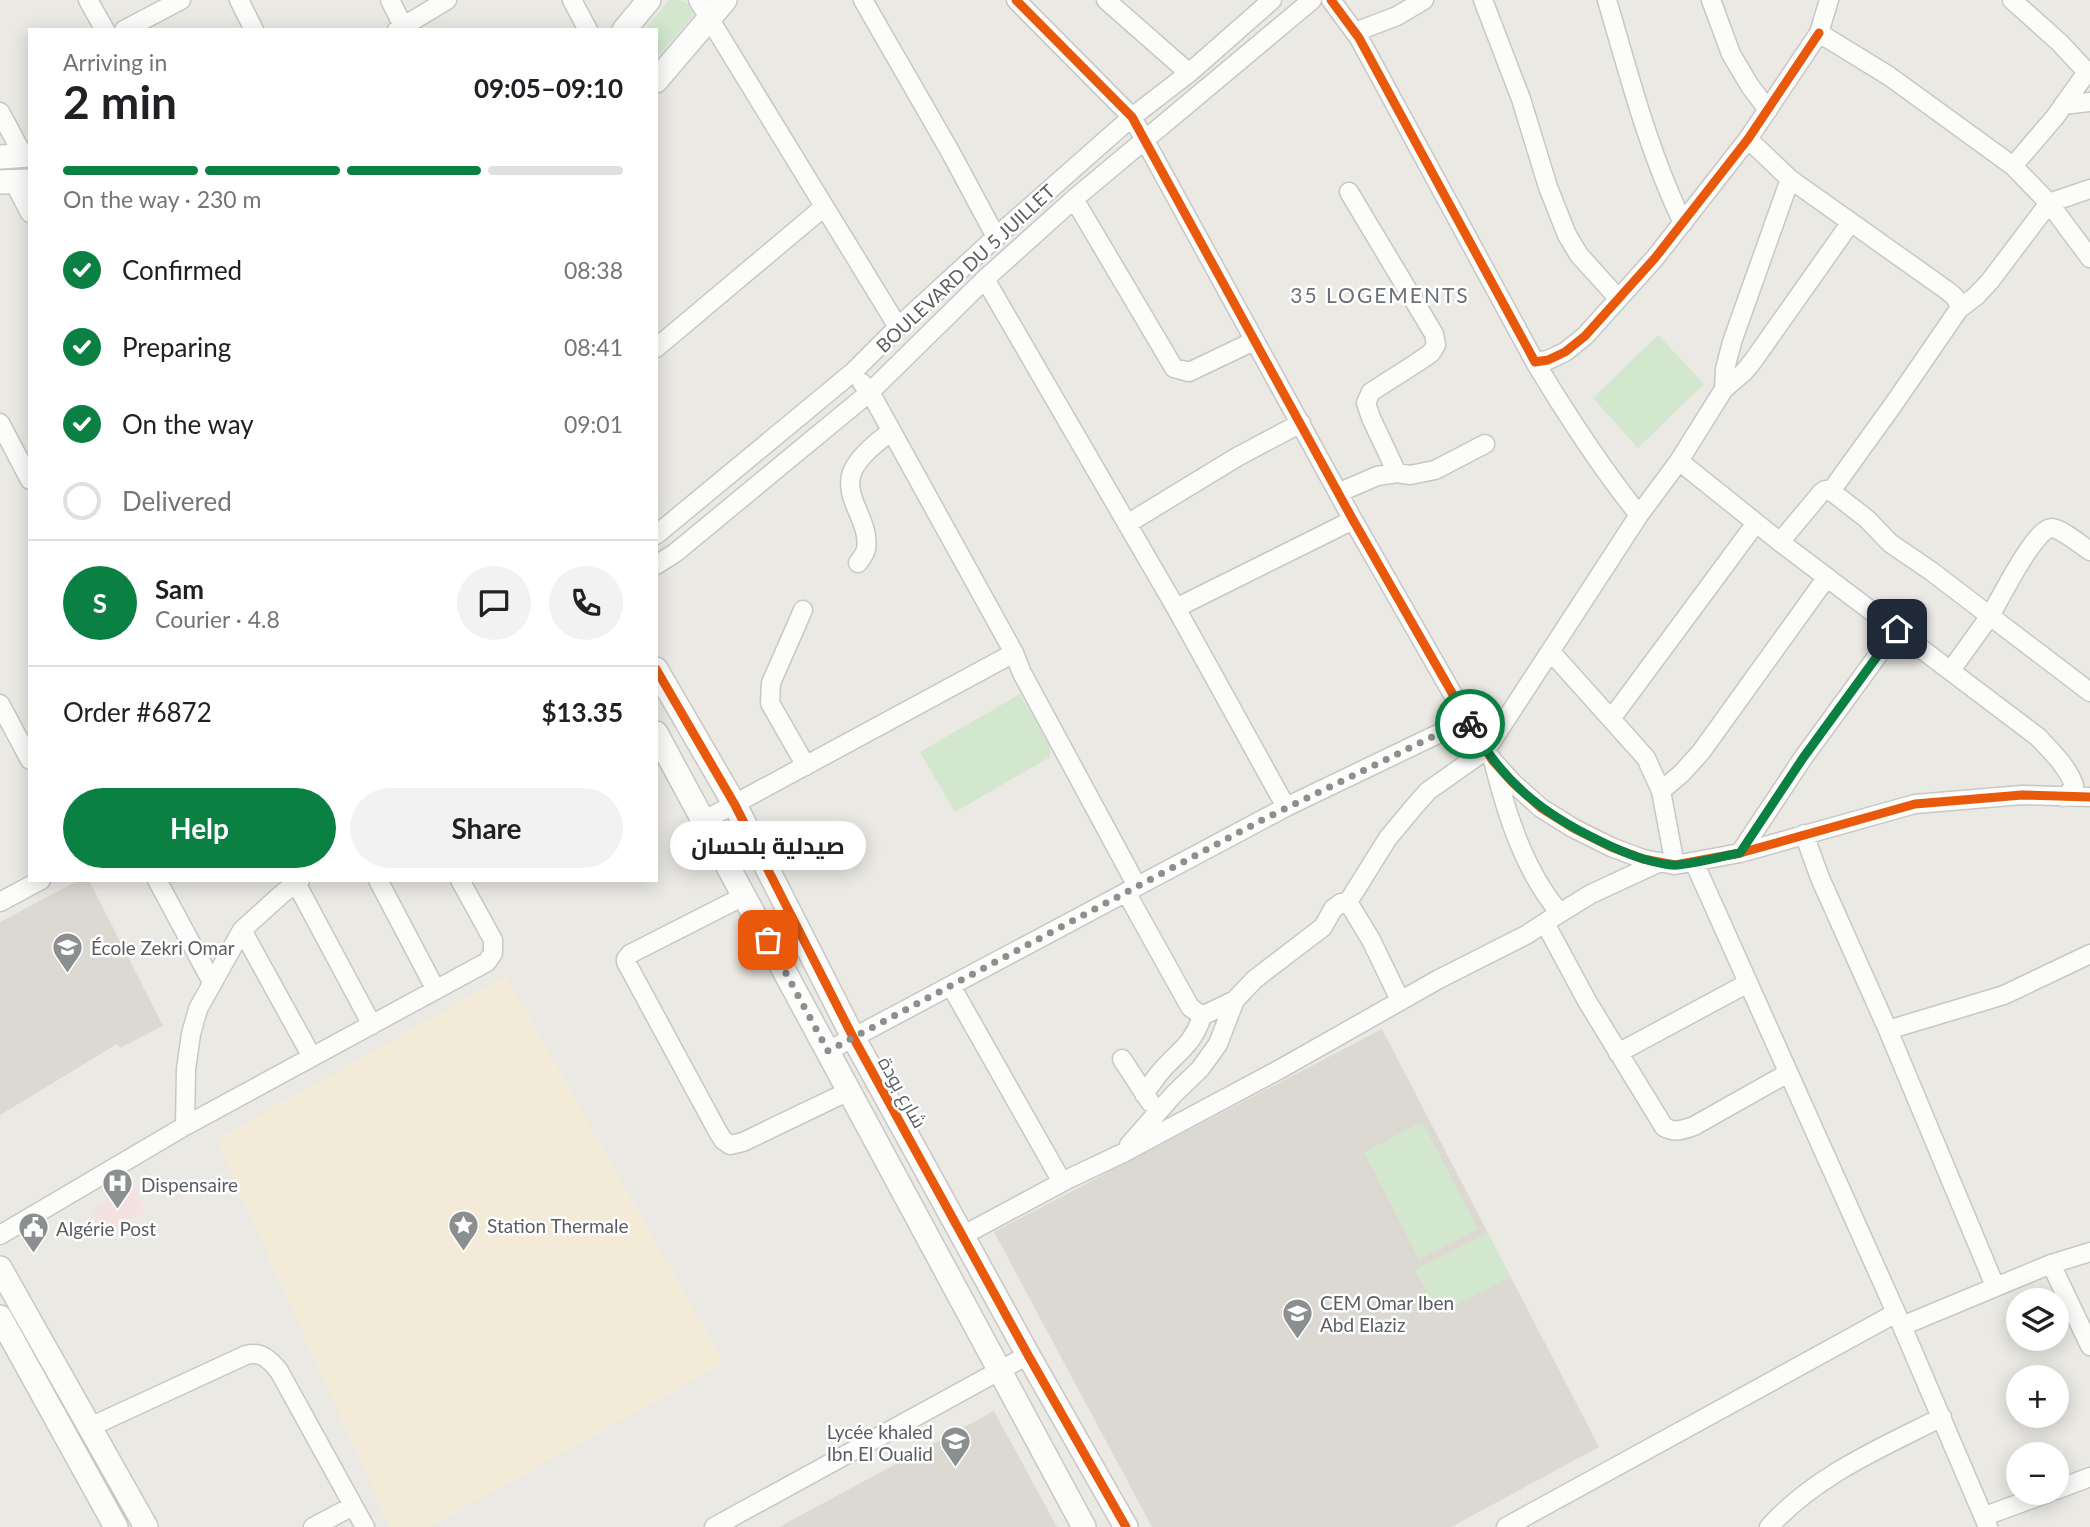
<!DOCTYPE html>
<html lang="en">
<head>
<meta charset="utf-8">
<style>
  :root { --surface:#fff; --page:#f2f2f2; --text:#202124; --muted:#757577; --line:#e0e0e0; --accent:#0b8043 }
  body { margin:0; font-family:Lato,Cairo,sans-serif; background:var(--page); color:var(--text); height:100vh; display:flex; flex-direction:column; font-size:26px; white-space:nowrap }
  * { box-sizing:border-box; margin:0 }
  p { font-size:23px; color:var(--muted) }
  .icon { flex:none; width:38px; height:38px; fill:none; stroke:currentColor; stroke-width:2; stroke-linecap:round; stroke-linejoin:round }
  .map { position:relative; flex:1; overflow:hidden }
  .drawer { position:absolute; left:28px; top:28px; width:630px; height:854px; display:flex; flex-direction:column; background:var(--surface); border-radius:0px; box-shadow:0 4px 18px #0003 }
  .drawer>* { flex:none }
  .fabs { position:absolute; left:2006px; top:1288px; display:grid; gap:14px }
  .fabs a { display:grid; place-items:center; width:63px; height:63px; border-radius:50%; background:var(--surface); box-shadow:0 4px 18px #0003; font-size:35px }
  .pin { position:absolute; display:grid; place-items:center; width:60px; height:60px; color:#fff; margin:-30px; border-radius:14px; box-shadow:0 4px 10px #0006 }
  .courier { position:absolute; display:grid; place-items:center; width:70px; height:70px; margin:-35px; border:5px solid #0b8043; border-radius:50%; background:#fff; color:#222; box-shadow:0 2px 9px #0007 }
  .bubble { position:absolute; height:49px; border-radius:24px; background:var(--surface); box-shadow:0 4px 18px #0003; font-size:23px; font-weight:700; line-height:49px; text-align:center }
  .headline em { font-style:normal; font-weight:700 }
  .headline div { display:flex; flex-direction:column-reverse }
  .headline { display:flex; align-items:center; justify-content:space-between; height:119px; padding:0 35px }
  h1 { font-size:46px; font-weight:700; line-height:52px }
  .bar { display:grid; grid-template-columns:repeat(4,1fr); gap:10px 7px; align-content:center; height:84px; padding:0 35px }
  .bar i { height:9px; border-radius:5px; background:var(--line) }
  .bar .on { background:var(--accent) }
  .bar p { grid-column:span 4 }
  .line { display:flex; align-items:center; gap:18px; padding:0 35px; border-top:2px solid var(--line) }
  .line div { flex:1 }
  .round { display:grid; place-items:center; flex:none; width:74px; height:74px; border-radius:37px; background:var(--page) }
  ol { padding:0 35px; list-style:none }
  li { display:flex; align-items:center; gap:21px; height:77px }
  li p { margin-inline-start:auto }
  li .icon { padding:7px; border-radius:50%; background:var(--accent); color:#fff; stroke-width:4 }
  li:last-child { color:var(--muted) }
  li i { width:38px; height:38px; border:4px solid var(--line); border-radius:50% }
  .button { display:flex; gap:14px; margin-top:auto; padding:14px 35px }
  .button a { flex:1; height:80px; border-radius:42px; background:var(--accent); color:#fff; font-size:28px; font-weight:700; line-height:80px; text-align:center }
  .button a+a { background:var(--page); color:var(--text) }
  .map>svg:first-child { display:block }
  .education { fill:#dcd9d3 }
  .medical { fill:#f3e2e0 }
  .green { fill:#d3e7cf }
  .sand { fill:#f3ebd8 }
  .lines { fill:none; stroke-linecap:round; stroke-linejoin:round }
  .minor-casing { stroke:#c7c7c6; stroke-width:21 }
  .tertiary-casing { stroke:#c7c7c6; stroke-width:26 }
  .minor { stroke:#fcfcfb; stroke-width:18 }
  .tertiary { stroke:#fcfcfb; stroke-width:23 }
  .cycleway-casing { stroke:#fff; stroke-width:13 }
  .cycleway { stroke:#e8590c; stroke-width:9 }
  .done { stroke:#8c8f90; stroke-width:7; stroke-dasharray:0 12.6 }
  .route { stroke:#0b8043; stroke-width:9 }
  .labels { text-anchor:middle; dominant-baseline:central; stroke-width:5; stroke-linejoin:round; paint-order:stroke }
  .street-label { font-size:19px; fill:#5a5e63; stroke:#fff }
  .poi-label { font-size:19px; fill:#5a5e63; stroke:#fff; text-anchor:start }
  .neighbourhood-label { font-size:21px; letter-spacing:2px; fill:#6b7075; stroke:#fff }
</style>
</head>
<body>
<div class="map">
<svg width="2090" height="1527" viewBox="0 0 2090 1527">
  <rect width="100%" height="100%" fill="#eae9e4"/>
  <path class="education" d="M79,880H89L163,1026L120,1048L117,1044L0,1115V922Z
    M1382,1029L1599,1447L1451,1527H1152L994,1232Z
    M994,1411L1057,1527H779Z"/>
  <path class="medical" d="M134,1188L146,1212L103,1234L91,1210Z"/>
  <path class="green" d="M669,0C686,0 686,0 694,15L656,58V30H645Z
    M1658,335L1704,384L1638,448L1593,398Z
    M1020,694L1050,746V757L955,812L920,752Z
    M1422,1122L1478,1229L1419,1259L1364,1152Z
    M1488,1233L1510,1277L1438,1314L1415,1270Z"/>
  <path class="sand" d="M506,976L724,1363L430,1527H390L216,1140Z"/>
  <g class="lines">
    <defs>
      <path id="minor" d="M88,0L105,30
        M239,0L254,30
        M390,0L405,30
        M572,0L588,30
        M698,0L898,327
        M863,0L951,153L996,237
        M1016,0L1132,117L1353,520L1475,733L1493,761L1513,783L1541,808L1573,828L1611,847L1643,859L1675,865L1740,853L1915,804L2022,795L2090,797
        M1106,0L1189,73
        M1331,0L1359,38L1535,362L1548,360L1565,352L1585,336L1655,258L1748,139L1819,33
        M1483,0L1521,99L1548,187L1567,235L1579,255L1618,298
        M1607,0C1629,75 1649,153 1683,223
        M1711,0L1731,54L1750,86L1768,110
        M1829,0L1819,33L1889,76L2013,166L2049,203L2090,258
        M2012,0L2060,43L2087,72L2055,117L2013,166
        M124,30L181,0
        M397,30L447,0
        M1355,32L1397,16L1424,0
        M2063,105L2090,102
        M0,112L23,155
        M1748,139L1790,179L1945,289C1953,295 1959,299 1959,309L1893,405L1831,491
        M14,182L30,213
        M1349,192L1434,334L1436,345L1431,353L1418,362L1371,392L1366,403L1371,418L1397,473
        M1074,199L1174,368L1189,372L1254,341
        M985,279L1176,608L1286,807
        M1959,309L1976,296L1990,281L2049,203L2090,189
        M656,348L824,207
        M1535,362C1568,417 1599,465 1639,515
        M862,383L870,392L1014,653L1022,673L1137,886
        M1724,389L1725,369L1732,342L1790,179
        M0,423L30,480
        M1679,461L1724,389L1744,372L1753,361L1851,222
        M1338,493L1377,476L1397,473L1410,475L1435,470L1485,444
        M1127,524L1237,457L1301,423
        M656,535L853,372L898,327L996,237L1132,117L1189,73L1272,0
        M1780,542L1821,493L1825,490L1831,491L1867,519L1890,543L1931,571L1990,616C1999,601 2036,526 2052,528C2062,529 2081,545 2090,551
        M858,563C861,559 865,554 866,549C871,521 841,497 853,470C861,454 878,442 891,431
        M656,565L675,553L870,392L985,279L1074,199L1312,0
        M1176,608L1353,520
        M803,610L771,683L770,703L806,766
        M1551,652L1646,758L1661,791L1675,865
        M1951,670L1990,616L2090,692
        M0,704L30,760
        M1611,719L1756,523
        M1494,764C1507,816 1525,872 1560,913L1591,894L1660,862
        M1661,791L1682,773L1701,752L1827,577
        M703,821L1014,653
        M1804,834L1820,878L1888,1030L1995,1286
        M1740,853L1803,758L1897,629
        M1694,862L1902,1326L1988,1527
        M157,880L212,982
        M378,880L436,990
        M296,883L372,1025
        M1126,892L1190,1007L1202,1016L1235,1000L1255,979L1323,927L1333,909L1341,903L1348,902L1371,940L1400,1000
        M744,896L630,954L626,959V962L718,1132L723,1140L730,1145L743,1142L849,1091
        M0,902L41,880
        M1348,902L1388,838L1413,808L1428,791L1486,750L1639,515L1679,461L1780,542L2038,737C2052,752 2067,766 2074,785L2069,793L2063,797
        M1545,923L1587,1001L1664,1127C1675,1133 1682,1130 1694,1126L1788,1073
        M242,930L312,1057
        M951,986L1062,1182
        M1888,1030L2004,995L2090,954
        M828,1051L1286,807L1467,720
        M1618,1053L1748,983
        M1122,1059L1150,1102
        M1144,1094C1150,1086 1155,1078 1162,1070C1179,1051 1194,1043 1202,1016
        M185,1126L186,1069L191,1034L198,1009L242,930L283,893L300,880
        M1129,1145L1174,1094L1200,1069L1218,1044L1235,1000
        M0,1235L185,1126L487,962L493,953V940L460,880
        M962,1236L1068,1179L1123,1153L1282,1068L1439,979L1526,935L1560,913
        M2051,1264L2090,1346
        M1902,1326L2051,1264L2090,1252
        M90,1427L246,1355C262,1351 270,1360 279,1371L365,1527
        M2056,1490L2090,1477
        M1985,1516L2048,1493
        M313,1527L353,1506
        M714,1527L1028,1355
        M1506,1527L1896,1313
        M1769,1527C1816,1475 1881,1448 1942,1417"/>
      <path id="tertiary" d="M624,30L649,0
        M656,81L725,0
        M0,157L30,155
        M0,182L30,181
        M656,669L735,805L853,1037L1028,1355L1126,1527
        M656,733L1084,1527
        M0,1268L146,1527
        M0,1317L116,1527"/>
    </defs>
    <use href="#minor" class="minor-casing"/>
    <use href="#tertiary" class="tertiary-casing"/>
    <use href="#minor" class="minor"/>
    <use href="#tertiary" class="tertiary"/>
    <defs>
      <path id="cycleway" d="M1016,0L1132,117L1353,520L1475,733L1493,761L1513,783L1541,808L1573,828L1611,847L1643,859L1675,865L1740,853L1915,804L2022,795L2090,797
        M1331,0L1359,38L1535,362L1548,360L1565,352L1585,336L1655,258L1748,139L1819,33
        M656,669L735,805L853,1037L1028,1355L1126,1527"/>
    </defs>
    <use href="#cycleway" class="cycleway-casing"/>
    <use href="#cycleway" class="cycleway"/>
  </g>
  <g class="lines">
    <path class="done" d="M768,940L828,1051L1264,819L1467,720L1470,724"/>
    <path class="route" d="M1470,724C1502,781 1541,813 1600,841C1622,852 1646,862 1671,865C1688,866 1721,856 1740,853L1803,758L1897,629"/>
  </g>
  <defs>
    <symbol id="school-pin" viewBox="-11 -11 22 30"><path d="M0 17L-7.5 6A9.5 9.5 0 1 1 7.5 6Z" fill="#8c8f90" stroke="#fff"/><path d="M0-5L7-2L0 1L-7-2ZM-4 1L0 2.5L4 1V4Q0 6-4 4Z" fill="#fff"/></symbol>
    <symbol id="hospital-pin" viewBox="-11 -11 22 30"><path d="M0 17L-7.5 6A9.5 9.5 0 1 1 7.5 6Z" fill="#8c8f90" stroke="#fff"/><path d="M-5-5h3v3.5h4V-5h3V5h-3V1.5h-4V5h-3Z" fill="#fff"/></symbol>
    <symbol id="sight-pin" viewBox="-11 -11 22 30"><path d="M0 17L-7.5 6A9.5 9.5 0 1 1 7.5 6Z" fill="#8c8f90" stroke="#fff"/><path d="M0-6L1.8-2.2L6-1.7L2.9 1.2L3.7 5.4L0 3.3L-3.7 5.4L-2.9 1.2L-6-1.7L-1.8-2.2Z" fill="#fff"/></symbol>
    <symbol id="civic-pin" viewBox="-11 -11 22 30"><path d="M0 17L-7.5 6A9.5 9.5 0 1 1 7.5 6Z" fill="#8c8f90" stroke="#fff"/><path d="M-.6-6.5H3V-4.5H.6V-3L4-1V1h2V6H-6V1h2V-1L-.6-3ZM-1.2 2.5V6h2.4V2.5Z" fill="#fff"/></symbol>
  </defs>
  <g fill-rule="evenodd">
    <use href="#school-pin" x="50" y="930" width="35" height="47"/>
    <use href="#hospital-pin" x="100" y="1166" width="35" height="47"/>
    <use href="#sight-pin" x="446" y="1208" width="35" height="47"/>
    <use href="#civic-pin" x="16" y="1210" width="35" height="47"/>
    <use href="#school-pin" x="1280" y="1296" width="35" height="47"/>
    <use href="#school-pin" x="938" y="1424" width="35" height="47"/>
  </g>
  <g class="labels">
    <g class="street-label">
      <text transform="translate(965 268) rotate(-43)">BOULEVARD DU 5 JUILLET</text>
      <text transform="translate(903 1092) rotate(61)">شارع بودة</text>
    </g>
    <g class="poi-label">
      <text x="91" y="947">École Zekri Omar</text>
      <text x="141" y="1184">Dispensaire</text>
      <text x="487" y="1225">Station Thermale</text>
      <text x="56" y="1228">Algérie Post</text>
      <text x="1320" y="1302">CEM Omar Iben<tspan x="1320" dy="22">Abd Elaziz</tspan></text>
      <text x="933" y="1431" text-anchor="end">Lycée khaled<tspan x="933" dy="22">Ibn El Oualid</tspan></text>
    </g>
    <g class="neighbourhood-label">
      <text x="1380" y="294">35 LOGEMENTS</text>
    </g>
  </g>
</svg>
<div class="fabs">
<a><svg class="icon" aria-label="layers" viewBox="0 0 24 24"><path d="M12 4l9 5-9 5-9-5zM3 14l9 5 9-5"/></svg></a>
<a>+</a>
<a>−</a>
</div>
<div class="pin" style="left:768px;top:940px;background:#ea580c"><svg class="icon" aria-label="bag" viewBox="0 0 24 24"><path d="M5 8h14l-1 12H6zM9 8a3 3 0 0 1 6 0"/></svg></div>
<div class="pin" style="left:1897px;top:629px;background:#1f2937"><svg class="icon" aria-label="home" viewBox="0 0 24 24"><path d="M3 11l9-7 9 7M6 9v11h12V9"/></svg></div>
<div class="courier" style="left:1470px;top:724px"><svg class="icon" aria-label="bike" viewBox="0 0 24 24"><circle cx="6" cy="16" r="4"/><circle cx="18" cy="16" r="4"/><path d="M6 16l4-8h5l3 8M10 8l3 8H6M13 5h3"/></svg></div>
<div class="bubble" style="left:670px;top:821px;width:196px">صيدلية بلحسان</div>
<section class="drawer">
<div class="headline"><div><h1>2 min</h1><p>Arriving in</p></div><em>09:05–09:10</em></div>
<div class="bar"><i class="on"></i><i class="on"></i><i class="on"></i><i></i><p>On the way · 230 m</p></div>
<ol>
<li><svg class="icon" aria-label="check" viewBox="0 0 24 24"><path d="M5 12l5 5 9-10"/></svg>Confirmed<p>08:38</p></li>
<li><svg class="icon" aria-label="check" viewBox="0 0 24 24"><path d="M5 12l5 5 9-10"/></svg>Preparing<p>08:41</p></li>
<li><svg class="icon" aria-label="check" viewBox="0 0 24 24"><path d="M5 12l5 5 9-10"/></svg>On the way<p>09:01</p></li>
<li><i></i>Delivered</li>
</ol>
<div class="line" style="height:126px"><b class="round" style="background:var(--accent);color:#fff">S</b><div><b>Sam</b><p>Courier · 4.8</p></div><a class="round"><svg class="icon" aria-label="chat" viewBox="0 0 24 24"><path d="M4 5h16v11H9l-5 4z"/></svg></a><a class="round"><svg class="icon" aria-label="phone" viewBox="0 0 24 24"><path d="M5 4h4l2 5-3 2q2 4 5 5l2-3 5 2v4C11 20 4 13 5 4z"/></svg></a></div>
<div class="line" style="height:91px"><div>Order #6872</div><b>$13.35</b></div>
<div class="button"><a>Help</a><a>Share</a></div>
</section>
</div>
</body>
</html>
